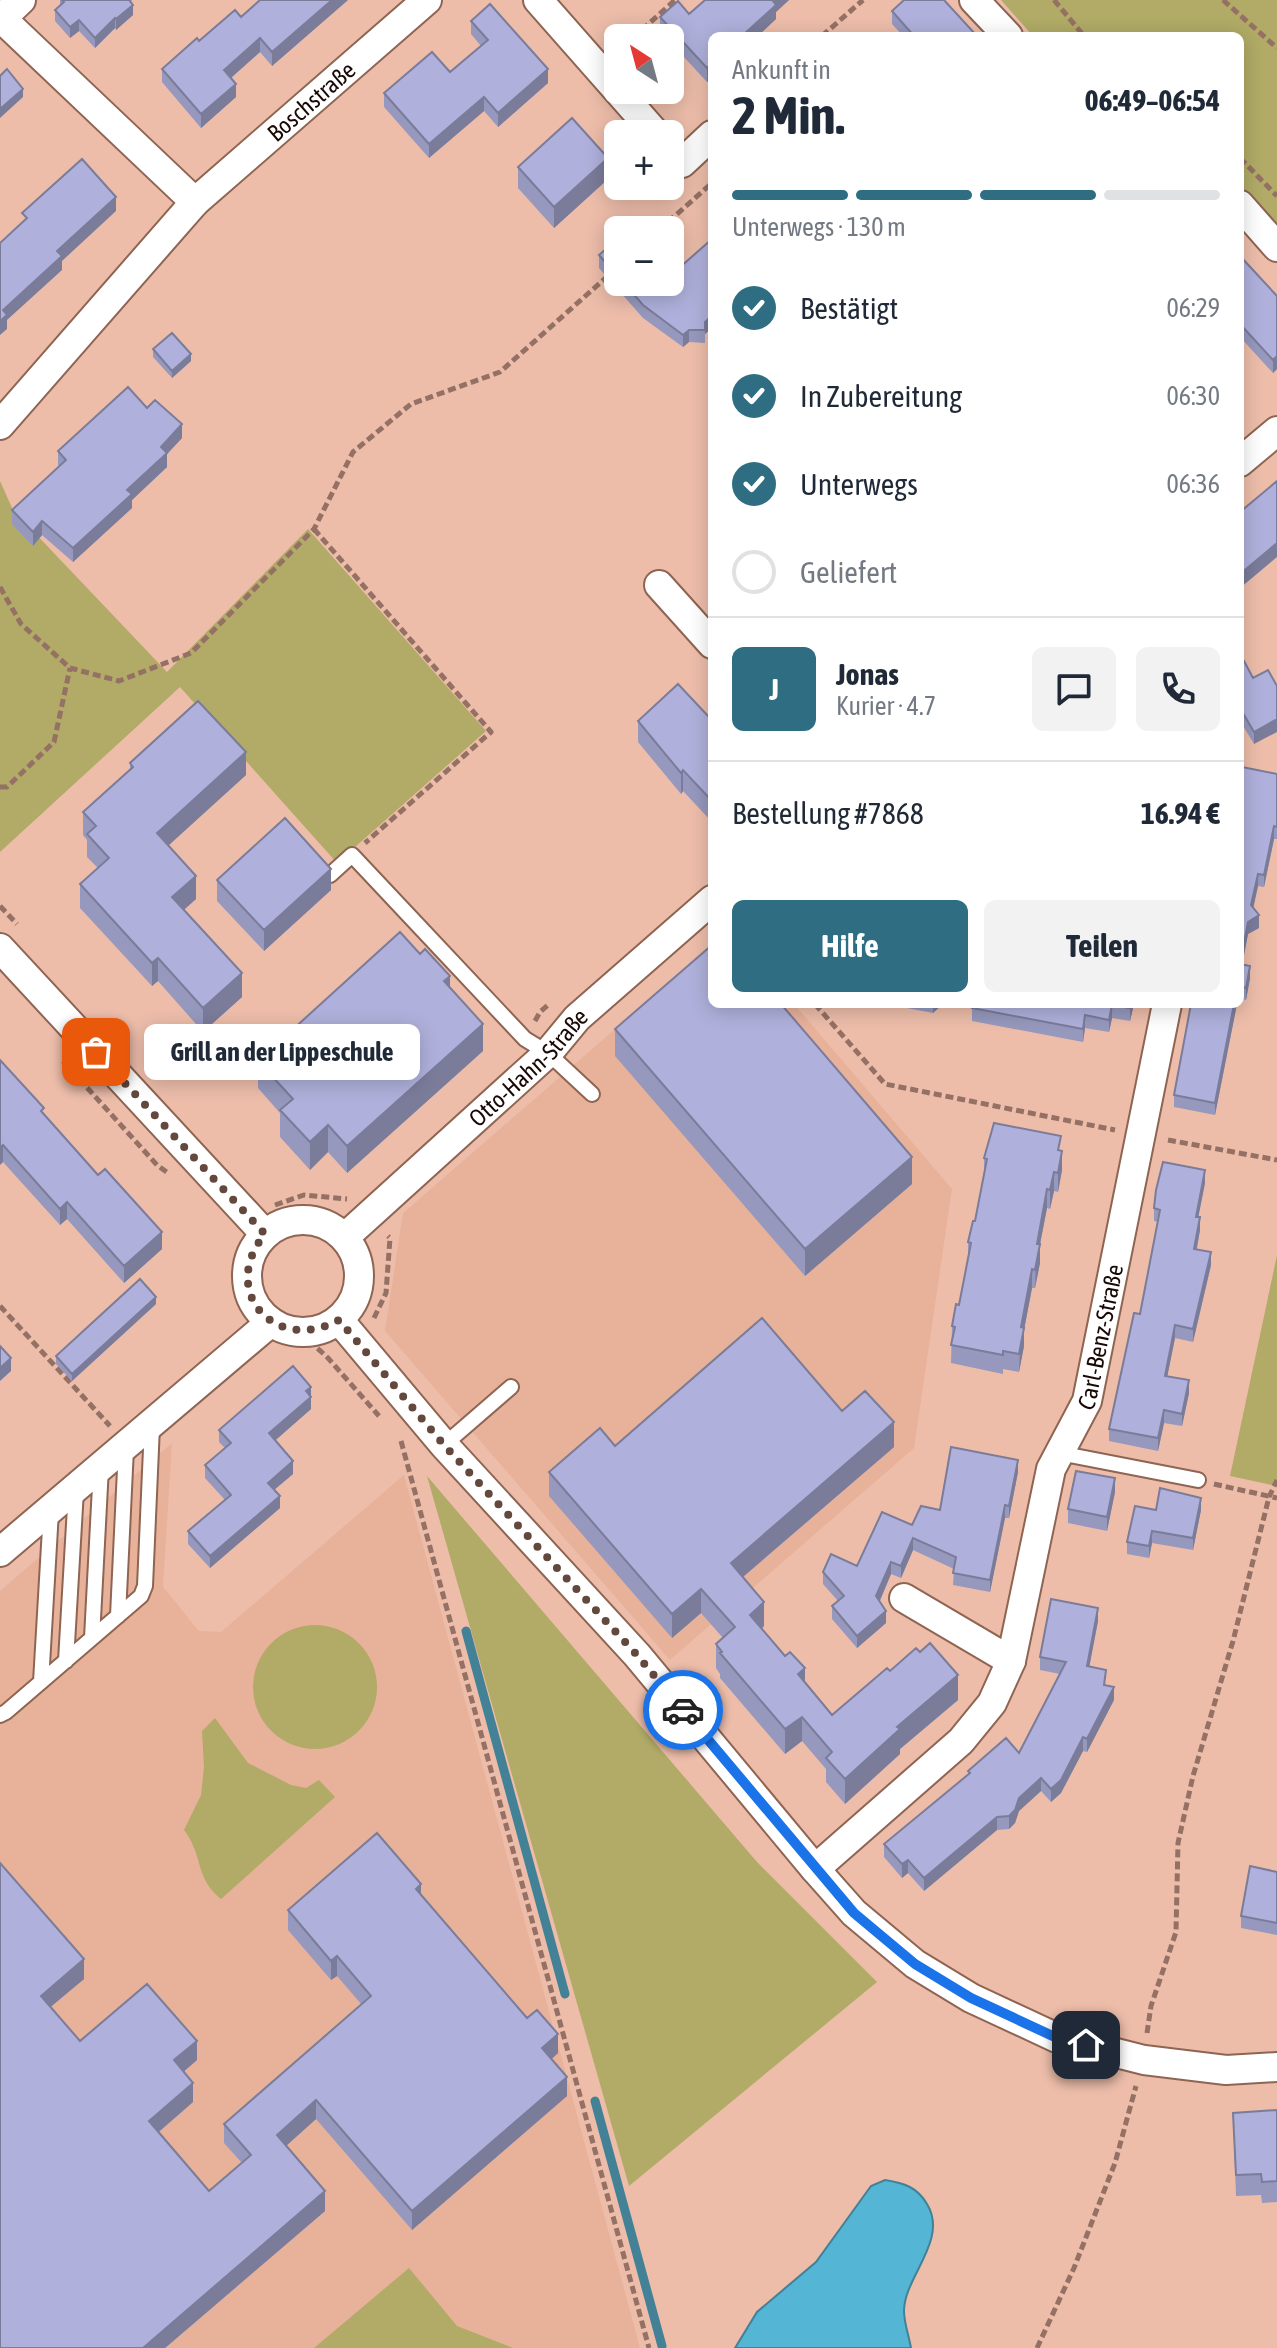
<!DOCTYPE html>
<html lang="de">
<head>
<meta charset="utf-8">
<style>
  :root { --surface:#fff; --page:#f2f2f3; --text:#1f2937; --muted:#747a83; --line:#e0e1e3; --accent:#2e6d82 }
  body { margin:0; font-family:"Asap Condensed",sans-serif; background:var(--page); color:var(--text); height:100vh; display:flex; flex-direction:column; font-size:30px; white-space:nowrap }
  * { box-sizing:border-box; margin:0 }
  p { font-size:26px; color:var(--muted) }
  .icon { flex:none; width:44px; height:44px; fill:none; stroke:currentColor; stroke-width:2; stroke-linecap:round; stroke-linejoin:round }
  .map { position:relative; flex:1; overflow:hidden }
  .sheet { position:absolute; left:708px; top:32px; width:536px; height:976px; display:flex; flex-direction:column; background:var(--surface); border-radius:12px; box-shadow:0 4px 20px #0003 }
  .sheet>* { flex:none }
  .needle { width:52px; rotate:324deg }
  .tools { position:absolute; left:604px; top:24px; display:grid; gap:16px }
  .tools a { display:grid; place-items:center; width:80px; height:80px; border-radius:12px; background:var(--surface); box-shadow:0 4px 20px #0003; font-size:40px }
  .pin { position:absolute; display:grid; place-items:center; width:68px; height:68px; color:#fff; margin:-34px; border-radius:16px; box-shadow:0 4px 12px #0006 }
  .courier { position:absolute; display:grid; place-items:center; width:80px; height:80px; margin:-40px; border:6px solid #1a73e8; border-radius:50%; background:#fff; color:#222; box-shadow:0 2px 10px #0007 }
  .bubble { position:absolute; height:56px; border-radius:12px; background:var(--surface); box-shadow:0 4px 20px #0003; font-size:26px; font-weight:700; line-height:56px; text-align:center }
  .headline em { font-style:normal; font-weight:700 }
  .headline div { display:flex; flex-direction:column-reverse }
  .headline { display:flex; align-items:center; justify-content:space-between; height:136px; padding:0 24px }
  h1 { font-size:52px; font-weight:700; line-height:60px }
  .bar { display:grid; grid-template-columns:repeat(4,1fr); gap:12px 8px; align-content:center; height:96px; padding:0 24px }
  .bar i { height:10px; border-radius:6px; background:var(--line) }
  .bar .active { background:var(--accent) }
  .bar p { grid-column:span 4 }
  .line { display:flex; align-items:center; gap:20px; padding:0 24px; border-top:2px solid var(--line) }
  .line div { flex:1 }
  .round { display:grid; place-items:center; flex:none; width:84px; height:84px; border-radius:12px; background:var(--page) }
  ol { padding:0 24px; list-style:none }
  li { display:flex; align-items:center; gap:24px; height:88px }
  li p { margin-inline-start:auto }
  li .icon { padding:8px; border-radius:50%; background:var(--accent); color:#fff; stroke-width:4 }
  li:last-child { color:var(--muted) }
  li i { width:44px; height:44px; border:4px solid var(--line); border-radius:50% }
  .button { display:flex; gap:16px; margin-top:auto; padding:16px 24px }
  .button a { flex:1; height:92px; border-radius:12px; background:var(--accent); color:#fff; font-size:32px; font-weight:700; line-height:92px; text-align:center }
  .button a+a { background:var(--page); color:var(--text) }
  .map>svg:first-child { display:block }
  .built { fill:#e8b19a }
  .green { fill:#b1ab67 }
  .water { fill:#55b5d5; stroke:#438196; stroke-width:2 }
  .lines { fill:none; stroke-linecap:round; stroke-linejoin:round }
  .stream { stroke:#438196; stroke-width:9 }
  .lane-casing { stroke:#8e6452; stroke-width:18 }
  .street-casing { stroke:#8e6452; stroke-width:32 }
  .path { stroke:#947164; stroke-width:5; stroke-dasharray:8 4; stroke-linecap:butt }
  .lane { stroke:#fff; stroke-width:14 }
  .street { stroke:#fff; stroke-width:28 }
  .wall { fill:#9698bd }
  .shaded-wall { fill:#7a7c9a }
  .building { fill:#afb1dc; stroke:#7a7c9a; stroke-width:2 }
  .done { stroke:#63483e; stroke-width:8; stroke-dasharray:0 14.4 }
  .route { stroke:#1a73e8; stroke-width:10 }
  .labels { text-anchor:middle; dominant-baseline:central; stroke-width:7; stroke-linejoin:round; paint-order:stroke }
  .street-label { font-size:24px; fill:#190904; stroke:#edbdaa }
</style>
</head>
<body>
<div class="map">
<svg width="1277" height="2348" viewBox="0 0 1277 2348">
  <rect width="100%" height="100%" fill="#edbdaa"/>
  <path class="built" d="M712,945V1004H794L952,1189L914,1448L670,1660L385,1331L403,1213Z
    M172,1443L163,1587L199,1631L221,1632L404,1475L640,2348H0V1591Z"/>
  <path class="green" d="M1001,0H1277V227L1240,187V36H1033Z
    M0,481L13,510L167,672L308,529L486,731L337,863L180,687L0,852Z
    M1277,1255V1486L1230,1476Z
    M427,1476L757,1862L877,1982L629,2186Z
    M253 1687a62 62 0 1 1 124 0a62 62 0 1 1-124 0Z
    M215,1718L248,1763L291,1785L306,1788L319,1780L335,1797L221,1899C194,1877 204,1856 184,1830L201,1795L204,1767L202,1731Z
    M409,2268L457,2326L513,2348H314Z"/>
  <path class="water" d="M885,2180C904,2183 917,2187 927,2204C949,2240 904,2277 904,2311C904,2323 909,2336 911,2348H735L757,2312L816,2262L871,2186Z"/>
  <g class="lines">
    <path class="stream" d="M466,1631L565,1994
      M595,2101L662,2346"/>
    <defs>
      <path id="lane" d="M330,875L352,855L525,1039L548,1053L592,1094
        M444,1445L511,1387
        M1059,1453L1198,1480
        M118,1616L126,1448
        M92,1638L101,1467
        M66,1661L76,1490
        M41,1682L51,1511
        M0,1715L6,1712L141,1596L145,1586L152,1426"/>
      <g id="street">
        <path d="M538,0L656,134"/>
        <path d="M974,0L1008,36"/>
        <path d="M0,17L195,202"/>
        <path d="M2,18L21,0"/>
        <path d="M670,150L682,163L712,135"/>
        <path d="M1240,205L1277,247"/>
        <path id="s1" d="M0,425L195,202L427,0"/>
        <path d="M1240,462L1277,431"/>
        <path d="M659,585L712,644"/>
        <path d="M0,948L265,1234"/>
        <circle cx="303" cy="1276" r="56"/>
        <path id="s2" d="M345,1237L548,1053L577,1018L712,900"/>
        <path d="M339,1320L444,1445L637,1655L815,1869L854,1913L915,1964L971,1998L1057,2038L1144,2060L1226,2070L1277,2067"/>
        <path d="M0,1552L271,1322"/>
        <path d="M904,1598L1011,1661"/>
        <path id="s3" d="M815,1869L961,1741L992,1703L1011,1661L1051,1469L1087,1401L1167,1004"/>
      </g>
    </defs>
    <use href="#lane" class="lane-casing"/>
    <use href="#street" class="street-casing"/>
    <path class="path" d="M1054,0L1084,36
      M1223,0L1277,48
      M822,36L863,0
      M633,38L675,0
      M1240,158L1277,196
      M659,230L712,183
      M314,529L491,732L365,843
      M0,587L21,624L70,668L119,681L191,653L314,529L353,452L411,404L500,372L618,267
      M0,787H7L54,742L70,668
      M0,906L17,924
      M815,1004L885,1084L1115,1130
      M535,1021L540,1012L549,1004
      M63,1061L157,1165L168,1173
      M1168,1140L1277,1160
      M275,1205L304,1195L347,1199
      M0,1306L110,1426
      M374,1318L386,1293L390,1238L388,1236
      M300,1332L328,1358L379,1416
      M401,1441L649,2348
      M1214,1484L1277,1498
      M1147,2033L1151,2006L1176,1932L1178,1843L1193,1776L1233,1641L1269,1497L1277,1480
      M1037,2348L1074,2268L1115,2163L1136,2086"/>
    <use href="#lane" class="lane"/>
    <use href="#street" class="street"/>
  </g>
  <path class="wall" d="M60,0H132L131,2L133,15L116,30L115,28L95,48L79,31L70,38L55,21V10L60,5Z
    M348,0L272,66L260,52L231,78L236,97L201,128L162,82V69L199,41L241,17Z
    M705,0H789L776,12V19L707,82L670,42V38H667L660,31V17L689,14Z
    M892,11L977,36H903L892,24Z
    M471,21L548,83L498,127L484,111L429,158L384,107V93L450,72L481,46L471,34Z
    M518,167L608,179L554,228L518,188Z
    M712,239V328L705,334V343L689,342L683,347L643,318L599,268V255L618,246V282H651L679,268Z
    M1240,256L1277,296V369L1273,373L1240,337Z
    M153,349L191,361L172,378L153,357Z
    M147,408L182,438L167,454V467L132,500V508L73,562L42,535L33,546L12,524V510L59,466L58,465V451Z
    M1240,665L1253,678L1277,686L1254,744L1240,721Z
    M708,716H712V822L683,791L681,794L638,742V721Z
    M130,763L246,775L168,845L196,899L184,910L242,997L203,1032L158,981L152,986L80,908V884L98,868L87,857V840L83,835V812L130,770Z
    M1277,774V839H1274L1264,887L1258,886L1253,908L1259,928L1248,934L1242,964L1250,978L1246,1000L1240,998V776Z
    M217,880L331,890L264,951L217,901Z
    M450,988L483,1051L347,1173L328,1152L310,1170L280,1137V1113L258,1088V1061Z
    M886,1004H943L933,1013Z
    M1134,1004L1130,1021L1112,1018L1109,1032L1085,1028L1083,1042L972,1021V1008Z
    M1237,1004L1215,1115L1174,1107V1095Z
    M615,1029L912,1184L805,1276L615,1056Z
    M0,1060L44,1114L162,1249L124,1283L67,1219L60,1225L3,1162Z
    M1061,1151L1062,1170L1058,1192L1054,1191L1050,1209L1047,1208L1040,1244V1263L1035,1288H1032L1024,1330V1346L1019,1372L1003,1369V1374L951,1363L952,1326L959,1305L968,1256V1242L975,1221L984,1175V1158Z
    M1205,1183L1198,1217L1200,1230L1197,1249L1211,1265L1193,1342L1175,1338L1167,1376L1189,1393L1182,1426L1164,1423L1158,1451L1109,1441V1429L1140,1314L1158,1222L1154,1221V1208Z
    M156,1304L72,1381L56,1364V1356Z
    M311,1387V1409L275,1440L293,1474L274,1490L280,1508L210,1568L188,1544V1531L225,1500L205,1478V1465L225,1448L219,1442V1430Z
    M842,1411L894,1447L743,1577L764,1626L762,1629L832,1715L890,1671L958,1700L900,1749V1754L845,1804L826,1782V1769L802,1741L785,1754L720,1678V1674L716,1668V1644L723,1638L701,1613L672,1638L549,1496V1472L615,1446Z
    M1018,1472L1009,1518H1005L990,1592L953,1585L954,1569L913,1550L901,1578L891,1574L880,1601L886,1623L857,1648L832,1619V1606L838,1601L823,1584V1572L857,1566L912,1525L940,1510Z
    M1115,1492L1107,1531L1068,1523V1509Z
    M1156,1510H1201L1193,1550L1152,1543L1149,1558L1127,1554V1542Z
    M1098,1621L1089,1667L1106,1685L1114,1700L1087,1752L1083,1751L1061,1793L1051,1802L1041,1791L1019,1811L1015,1823L1009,1829L997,1830L924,1891L908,1873L902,1878L884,1857V1844L968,1775V1771L1019,1753L1060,1674L1040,1670V1657Z
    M0,1863L84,1979L50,2007L80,2041L197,2060L184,2071L193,2102L159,2132L209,2191L242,2163L224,2143V2124L362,2005L337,1976L331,1980L288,1930V1910L421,1895L558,2053L551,2059L567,2096L412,2230L316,2119L286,2146L325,2211L165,2348H0Z
    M1277,1872V1935L1241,1928V1916Z
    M1277,2110V2202L1262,2203L1261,2195L1236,2196L1233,2113Z"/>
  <path class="shaded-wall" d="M332,0H348L272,66V52Z
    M774,0H789L776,12V19L758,36H742Z
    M133,5V15L116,30V19Z
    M115,18V28L95,48V38Z
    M79,20V31L70,38V27Z
    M260,38V52L224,84V70Z
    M712,63V77L707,82V68Z
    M548,69V83L498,127V113Z
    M236,84V97L201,128V114Z
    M23,89V97L0,118V109Z
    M484,97V111L429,158V144Z
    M608,158V179L554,228V207Z
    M116,197V211L62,261V270L7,320V329L0,335V321L3,310L57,251Z
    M712,316V328L705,334V343V322Z
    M689,330V342L683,347V335Z
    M191,354V361L172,378V371Z
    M1277,356V369L1273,373V360Z
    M182,424V438L167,454V467L132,500V508L73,562V548L127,490L161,447Z
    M42,521V535L33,546V532Z
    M1277,543V557L1240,588V574Z
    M1277,719V732L1254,744V732Z
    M246,752V775L157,856V833Z
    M683,770V791L681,794V773Z
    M1274,826V839L1264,887V875Z
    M331,869V890L264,951V930Z
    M1258,874V886L1251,918V905Z
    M196,876V899L172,920V897Z
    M1259,915V928L1248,934L1240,976V964L1248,922Z
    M158,958V981L152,986V963Z
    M1250,966V978L1246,1000V988Z
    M242,973V997L203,1032V1008Z
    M450,976V1003L444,981Z
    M933,1004H943L933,1013Z
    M1131,1004H1134L1130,1021V1008Z
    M1234,1004H1237L1215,1115V1103Z
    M1112,1005V1018L1109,1032V1020Z
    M1085,1015V1028L1083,1042V1029Z
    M483,1024V1051L347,1173V1146Z
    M328,1125V1152L310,1170V1142Z
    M3,1145V1162L0,1165V1148Z
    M1062,1151V1170L1058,1192V1173Z
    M912,1157V1184L805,1276V1249Z
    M1205,1170V1183L1196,1229V1217Z
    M1054,1172V1191L1050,1209V1190Z
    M1047,1189V1208L1040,1244V1263L1035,1288L1037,1244Z
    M67,1202V1219L60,1225V1209Z
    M1200,1217V1230L1194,1261V1249Z
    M162,1232V1249L124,1283V1266Z
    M1211,1252V1265L1193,1342V1329Z
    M1032,1269V1288L1024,1330V1346L1019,1372L1021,1327Z
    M156,1297V1304L72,1381V1374Z
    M1175,1325V1338L1165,1388V1376Z
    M11,1358V1371L0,1381V1368Z
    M1189,1380V1393L1182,1426V1414Z
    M311,1387V1409L269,1446V1433Z
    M1164,1410V1423L1158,1451V1438Z
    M894,1422V1447L731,1587V1563Z
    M1018,1460V1472L1009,1518V1506Z
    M293,1461V1474L268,1495V1483Z
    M1115,1478V1492L1107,1531V1517Z
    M280,1496V1508L210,1568V1556Z
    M1201,1498V1510L1193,1550V1538Z
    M1005,1505V1518L990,1592V1580Z
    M1152,1531V1543L1149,1558V1546Z
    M913,1538V1550L901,1578V1566Z
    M891,1562V1574L876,1609V1596Z
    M701,1589V1613L672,1638V1614Z
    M764,1602V1626L750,1639V1615Z
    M1098,1608V1621L1087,1679V1666Z
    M886,1611V1623L857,1648V1636Z
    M805,1668V1693L798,1674Z
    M958,1675V1700L900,1749V1754L845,1804V1779L897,1727Z
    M1114,1687V1700L1087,1752V1739Z
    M802,1717V1741L785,1754V1729Z
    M1083,1737V1751L1061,1793L1051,1802V1789Z
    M1041,1778V1791L1019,1811L1015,1823L1009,1829V1816L1019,1798Z
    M997,1817V1830L924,1891V1878Z
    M908,1860V1873L902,1878V1864Z
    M421,1884V1903L416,1889Z
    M337,1956V1976L331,1980V1961Z
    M84,1959V1979L41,2015V1996Z
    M558,2034V2053L542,2068V2048Z
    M197,2041V2060L174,2080V2060Z
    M567,2077V2096L412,2230V2211Z
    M193,2083V2102L149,2140V2121Z
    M316,2100V2119L277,2154V2135Z
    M325,2191V2211L165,2348H143Z"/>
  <path class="building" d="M62,0H129L133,5L116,19L115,18L95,38L79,20L70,27L55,10L64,2Z
    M260,0H332L272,52L260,38L224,70L236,84L201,114L162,69L197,38L199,41L235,10L241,17Z
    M705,0H774L773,1L776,5L742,36H712V63L707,68L660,17L678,1L689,14Z
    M904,0H944L977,36H914L892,11Z
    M490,4L548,69L498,113L484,97L429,144L384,93L432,52L450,72L488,40L471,21Z
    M7,69L23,89L0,109V76Z
    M572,118L608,158L554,207L518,167Z
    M82,159L116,197L57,251L62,256L3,310L7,315L0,321V243L27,218L22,213Z
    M712,239V316L705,322V330H689L683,335L643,305L623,282H670V266L674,262L679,268Z
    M614,242L618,246V277L599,255Z
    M1240,256L1277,296V356L1273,360L1240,324Z
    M172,333L191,354L172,371L153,349Z
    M128,387L147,408L155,400L182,424L161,447L167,453L127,490L132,494L73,548L42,521L33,532L12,510L66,460L58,451Z
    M1277,481V543L1240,574V512Z
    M1244,661L1253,678L1268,670L1277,686V719L1254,732L1240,708V665Z
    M678,684L708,716H712V801L683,770L681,773L638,721Z
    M198,701L246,752L157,833L196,876L172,897L242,973L203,1008L158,958L152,963L80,884L109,858L87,834L96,826L83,812L133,767L130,763Z
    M1242,767L1277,774V827L1274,826L1264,875L1258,874L1251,905L1259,915L1248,922L1240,964V776Z
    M285,818L331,869L264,930L217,880Z
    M400,932L420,954L425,949L450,976L444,981L483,1024L347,1146L328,1125L310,1142L280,1110L293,1099L258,1061Z
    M712,945V1004H781L912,1157L805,1249L615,1029Z
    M1240,964L1250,966L1246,988L1240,986Z
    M973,1004H1131L1130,1008L1112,1005L1109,1020L1085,1015L1083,1029L972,1008Z
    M1191,1004H1234L1215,1103L1174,1095Z
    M0,1060L44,1108L41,1111L98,1175L105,1169L162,1232L124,1266L67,1202L60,1209L3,1145L0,1148Z
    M994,1123L1061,1136L1058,1150L1062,1151L1058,1173L1054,1172L1050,1190L1047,1189L1037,1244H1040L1035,1270L1032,1269L1021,1327L1024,1328L1019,1354L1003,1351V1355L951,1345L955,1327L952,1326L956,1304L959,1305L971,1243L968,1242L973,1221H975L987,1159L984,1158Z
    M1163,1162L1205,1170L1196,1217H1200L1194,1249L1211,1252L1193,1329L1175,1325L1165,1376L1189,1380L1182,1414L1164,1410L1158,1438L1109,1429L1134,1313L1140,1314L1160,1210L1154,1208L1156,1190Z
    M140,1279L156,1297L72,1374L56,1356Z
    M762,1318L842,1411L865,1391L894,1422L731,1563L764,1602L750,1615L785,1656L790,1652L805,1668L798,1674L832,1715L887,1668L890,1671L916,1648L920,1652L930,1643L958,1675L897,1727L900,1729L845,1779L826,1758L832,1752L802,1717L785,1729L720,1653L722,1652L716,1644L735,1627L701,1589L672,1614L549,1472L600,1428L615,1446Z
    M0,1346L11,1358L0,1368Z
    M293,1366L311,1387L306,1391L311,1397L269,1433L293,1461L268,1483L280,1496L210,1556L188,1531L231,1495L205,1465L231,1443L219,1430Z
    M951,1447L1018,1460L1009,1506L1005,1505L990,1580L953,1573L956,1557L913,1538L901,1566L891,1562L876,1596L886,1611L857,1636L832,1606L844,1596L823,1572L831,1554L857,1566L882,1512L912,1525L921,1506L940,1510Z
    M1076,1471L1115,1478L1107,1517L1068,1509Z
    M1160,1488L1201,1498L1193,1538L1152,1531L1149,1546L1127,1542L1135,1506L1156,1510Z
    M1051,1599L1098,1608L1087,1666L1106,1670L1104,1685L1114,1687L1087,1739L1083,1737L1061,1780L1051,1789L1041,1778L1019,1798L1015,1810L1009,1816L997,1817L924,1878L908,1860L902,1864L884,1844L970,1773L968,1771L1006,1738L1019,1753L1066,1662L1040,1657Z
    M377,1833L421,1884L416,1889L527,2018L537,2010L558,2034L542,2048L567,2077L412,2211L316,2100L277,2135L325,2191L143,2348H0V1863L84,1959L41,1996L80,2041L147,1984L197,2041L174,2060L193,2083L149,2121L209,2191L251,2155L224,2124L371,1996L337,1956L331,1961L288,1910Z
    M1250,1866L1277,1872V1923L1241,1916Z
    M1277,2110V2181L1262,2182L1261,2174L1236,2175L1233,2113Z"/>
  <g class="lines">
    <path class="done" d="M96,1052L265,1234C218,1291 275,1355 339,1320L444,1445L637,1655L683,1710"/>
    <path class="route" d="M683,1710L854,1913L915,1964L971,1998L1057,2038L1086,2045"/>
  </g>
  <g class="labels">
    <g class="street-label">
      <text stroke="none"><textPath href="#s1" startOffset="450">Boschstraße</textPath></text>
      <text stroke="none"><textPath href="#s2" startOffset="250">Otto-Hahn-Straße</textPath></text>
      <text stroke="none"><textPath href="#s3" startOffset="628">Carl-Benz-Straße</textPath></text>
    </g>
  </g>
</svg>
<div class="tools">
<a><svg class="needle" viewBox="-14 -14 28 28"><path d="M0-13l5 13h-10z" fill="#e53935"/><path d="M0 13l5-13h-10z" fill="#747a83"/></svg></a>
<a>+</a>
<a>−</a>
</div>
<div class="pin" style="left:96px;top:1052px;background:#ea580c"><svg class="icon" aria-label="bag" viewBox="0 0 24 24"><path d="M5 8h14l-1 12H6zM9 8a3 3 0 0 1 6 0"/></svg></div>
<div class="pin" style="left:1086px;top:2045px;background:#1f2937"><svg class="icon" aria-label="home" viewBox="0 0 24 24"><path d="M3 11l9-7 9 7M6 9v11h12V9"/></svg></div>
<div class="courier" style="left:683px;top:1710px"><svg class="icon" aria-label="car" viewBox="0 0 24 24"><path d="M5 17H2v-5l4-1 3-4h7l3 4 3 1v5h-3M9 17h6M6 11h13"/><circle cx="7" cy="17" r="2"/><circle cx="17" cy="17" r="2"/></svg></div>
<div class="bubble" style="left:144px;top:1024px;width:276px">Grill an der Lippeschule</div>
<section class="sheet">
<div class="headline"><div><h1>2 Min.</h1><p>Ankunft in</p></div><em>06:49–06:54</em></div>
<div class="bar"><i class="active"></i><i class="active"></i><i class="active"></i><i></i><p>Unterwegs · 130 m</p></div>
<ol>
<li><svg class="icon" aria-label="check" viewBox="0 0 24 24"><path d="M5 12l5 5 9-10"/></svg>Bestätigt<p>06:29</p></li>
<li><svg class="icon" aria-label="check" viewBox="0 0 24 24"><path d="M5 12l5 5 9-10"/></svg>In Zubereitung<p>06:30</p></li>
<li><svg class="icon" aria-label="check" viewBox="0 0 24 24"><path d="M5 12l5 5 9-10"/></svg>Unterwegs<p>06:36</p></li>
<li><i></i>Geliefert</li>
</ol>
<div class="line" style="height:144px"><b class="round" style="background:var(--accent);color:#fff">J</b><div><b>Jonas</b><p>Kurier · 4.7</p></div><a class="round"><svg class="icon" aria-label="chat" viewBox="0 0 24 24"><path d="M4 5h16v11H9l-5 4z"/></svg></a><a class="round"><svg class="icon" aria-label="phone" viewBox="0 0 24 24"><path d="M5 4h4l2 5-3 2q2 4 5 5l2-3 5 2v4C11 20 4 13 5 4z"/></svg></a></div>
<div class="line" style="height:104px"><div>Bestellung #7868</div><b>16.94 €</b></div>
<div class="button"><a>Hilfe</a><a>Teilen</a></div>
</section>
</div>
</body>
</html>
